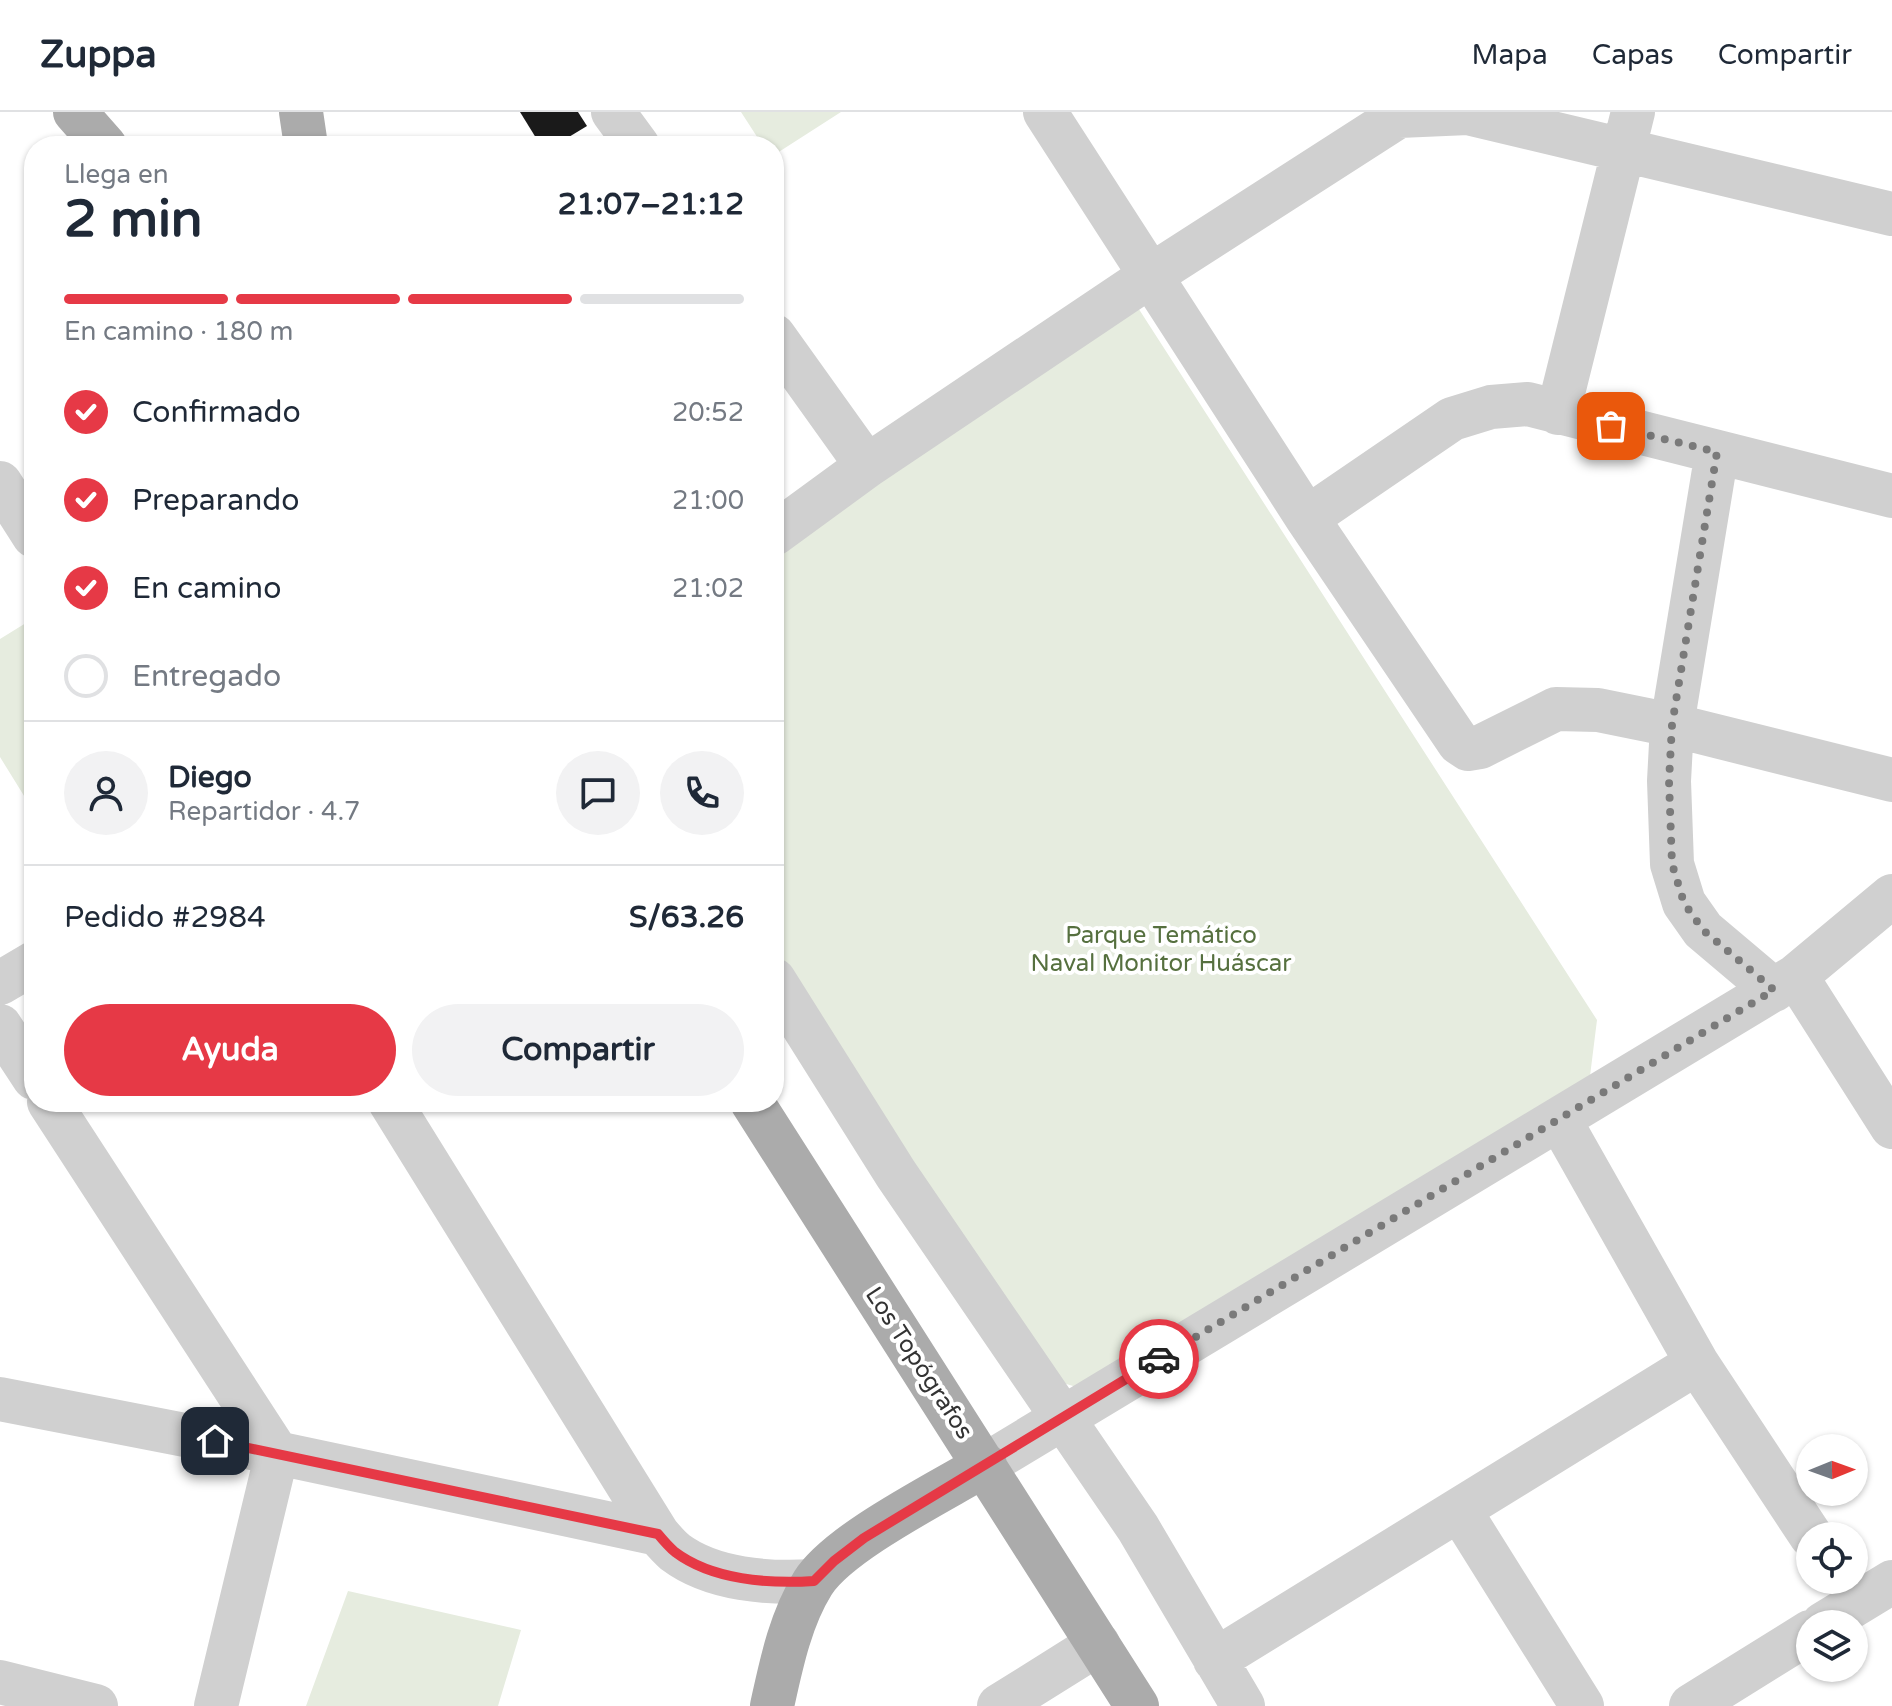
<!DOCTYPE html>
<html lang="es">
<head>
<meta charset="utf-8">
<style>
  :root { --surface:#fff; --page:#f2f2f3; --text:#1f2937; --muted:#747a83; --line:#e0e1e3; --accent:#e63946 }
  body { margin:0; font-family:"Varela Round",sans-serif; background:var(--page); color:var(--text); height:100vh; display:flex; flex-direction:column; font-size:30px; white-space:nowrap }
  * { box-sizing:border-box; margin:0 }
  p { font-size:26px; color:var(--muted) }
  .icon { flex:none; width:44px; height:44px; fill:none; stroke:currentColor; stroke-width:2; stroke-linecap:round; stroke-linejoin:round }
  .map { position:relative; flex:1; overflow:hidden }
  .side { position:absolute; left:24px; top:24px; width:760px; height:976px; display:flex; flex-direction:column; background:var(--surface); border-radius:32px; box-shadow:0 2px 6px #0004 }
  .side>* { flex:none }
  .needle { width:52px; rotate:89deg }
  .tools { position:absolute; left:1796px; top:1322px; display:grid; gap:16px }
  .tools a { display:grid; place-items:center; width:72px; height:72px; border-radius:50%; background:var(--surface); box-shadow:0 2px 6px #0004; font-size:40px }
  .pin { position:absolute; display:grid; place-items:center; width:68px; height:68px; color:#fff; margin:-34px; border-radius:16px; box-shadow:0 4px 12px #0006 }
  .courier { position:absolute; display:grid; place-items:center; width:80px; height:80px; margin:-40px; border:6px solid #e63946; border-radius:50%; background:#fff; color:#222; box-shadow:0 2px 10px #0007 }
  .head em { font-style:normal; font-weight:800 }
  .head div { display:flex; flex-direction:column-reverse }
  .head { display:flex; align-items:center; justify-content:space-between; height:136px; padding:0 40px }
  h1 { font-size:52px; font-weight:800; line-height:60px }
  .bar { display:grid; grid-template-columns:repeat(4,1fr); gap:12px 8px; align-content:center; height:96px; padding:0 40px }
  .bar i { height:10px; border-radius:6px; background:var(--line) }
  .bar .active { background:var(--accent) }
  .bar p { grid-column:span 4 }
  .line { display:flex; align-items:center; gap:20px; padding:0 40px; border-top:2px solid var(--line) }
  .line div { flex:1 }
  .round { display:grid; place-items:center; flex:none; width:84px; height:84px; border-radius:42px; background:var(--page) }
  ol { padding:0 40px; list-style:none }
  li { display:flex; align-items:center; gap:24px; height:88px }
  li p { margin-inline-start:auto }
  li .icon { padding:8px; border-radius:50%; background:var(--accent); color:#fff; stroke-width:4 }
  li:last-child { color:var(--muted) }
  li i { width:44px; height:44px; border:4px solid var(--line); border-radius:50% }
  .button { display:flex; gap:16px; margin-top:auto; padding:16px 40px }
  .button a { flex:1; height:92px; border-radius:48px; background:var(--accent); color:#fff; font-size:32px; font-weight:800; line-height:92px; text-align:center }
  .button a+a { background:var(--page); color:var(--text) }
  header { display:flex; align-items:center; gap:48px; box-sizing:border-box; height:112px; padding:0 40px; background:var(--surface); border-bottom:2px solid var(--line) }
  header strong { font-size:38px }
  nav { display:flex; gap:44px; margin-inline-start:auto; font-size:28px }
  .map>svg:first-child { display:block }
  .green { fill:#e6ecdf }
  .building { fill:#1a1a1a }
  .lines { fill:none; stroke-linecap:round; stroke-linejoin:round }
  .minor { stroke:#d0d0d0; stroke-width:44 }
  .major { stroke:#ababab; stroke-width:44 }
  .done { stroke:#7a7a7a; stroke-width:8; stroke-dasharray:0 14.4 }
  .route { stroke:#e63946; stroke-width:10 }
  .labels { text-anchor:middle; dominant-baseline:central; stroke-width:8; stroke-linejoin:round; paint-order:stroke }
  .park-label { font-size:24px; fill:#56703f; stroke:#fff }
  .street-label { font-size:24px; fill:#333; stroke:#fff }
</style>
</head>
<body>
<header>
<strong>Zuppa</strong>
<nav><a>Mapa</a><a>Capas</a><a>Compartir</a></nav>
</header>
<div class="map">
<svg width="1892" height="1594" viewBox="0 0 1892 1594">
  <rect width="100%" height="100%" fill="#fff"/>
  <path class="green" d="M741,0H841L774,43V34H763Z
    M1133,188L1597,908L1590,964L1090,1279L1046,1266L774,839V444Z
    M34,506V700L0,645V527Z
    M348,1479L521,1518L498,1594H306Z"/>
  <path class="building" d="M520,0H578L587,14L554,34H541Z"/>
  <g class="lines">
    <path class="minor" d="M613,0L638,34
      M1045,0L1307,406L1459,631L1468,637L1480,635L1556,597L1598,598L1672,613L1892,668
      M774,224L867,354
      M1558,301L1633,0
      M1717,340L1672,613L1669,669L1672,752L1684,791L1703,818L1774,878
      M0,371L34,424
      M1307,406L1452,307L1491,295L1528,292L1892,384
      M774,422L867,354L1150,164L1399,4L1468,1L1892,102
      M1796,864L1892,1015
      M774,868L896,1062L1138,1416L1243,1594
      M0,871L34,851
      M0,914L34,966
      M49,990L277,1341L216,1594
      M390,990L658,1422
      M1559,1007L1697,1251L1811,1424
      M0,1287L277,1341L658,1422C663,1428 669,1435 675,1440C712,1468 769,1472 814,1469
      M985,1353L1796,864L1892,784
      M1460,1399L1582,1594
      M1823,1512L1892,1470
      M1215,1548L1697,1251
      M0,1570L96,1594
      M999,1594L1098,1532
      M1691,1594L1810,1520"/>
    <path class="major" d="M75,0L105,34
      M301,0L306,34
      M752,990L1137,1594
      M772,1594C781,1553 790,1508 813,1471C839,1430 940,1380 985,1353"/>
  </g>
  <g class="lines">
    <path class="done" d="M1159,1247L1774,878L1703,818L1684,791L1672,752L1669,669L1672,613L1717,340L1611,314"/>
    <path class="route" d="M215,1329L658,1422C663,1428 669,1435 675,1440C712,1468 769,1472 814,1469L834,1449L864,1426L1159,1247"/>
  </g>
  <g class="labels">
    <g class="park-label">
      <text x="1161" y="823">Parque Temático<tspan x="1161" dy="28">Naval Monitor Huáscar</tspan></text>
    </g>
    <g class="street-label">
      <text transform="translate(919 1251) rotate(57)">Los Topógrafos</text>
    </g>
  </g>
</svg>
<div class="tools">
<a><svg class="needle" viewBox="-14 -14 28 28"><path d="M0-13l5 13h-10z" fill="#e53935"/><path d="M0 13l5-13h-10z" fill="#747a83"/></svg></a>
<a><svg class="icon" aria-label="locate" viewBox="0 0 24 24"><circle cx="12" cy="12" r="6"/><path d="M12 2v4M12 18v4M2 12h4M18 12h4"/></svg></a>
<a><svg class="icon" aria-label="layers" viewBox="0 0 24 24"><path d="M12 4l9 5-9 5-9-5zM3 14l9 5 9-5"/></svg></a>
</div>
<div class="pin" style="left:1611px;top:314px;background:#ea580c"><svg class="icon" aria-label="bag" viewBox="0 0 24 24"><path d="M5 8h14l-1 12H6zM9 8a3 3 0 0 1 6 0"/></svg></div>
<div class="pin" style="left:215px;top:1329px;background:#1f2937"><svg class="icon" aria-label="home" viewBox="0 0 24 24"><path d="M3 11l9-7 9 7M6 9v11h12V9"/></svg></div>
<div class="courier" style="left:1159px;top:1247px"><svg class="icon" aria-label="car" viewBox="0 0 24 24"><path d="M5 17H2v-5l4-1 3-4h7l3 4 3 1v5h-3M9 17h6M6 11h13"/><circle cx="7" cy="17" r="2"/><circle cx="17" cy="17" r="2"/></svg></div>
<section class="side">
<div class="head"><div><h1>2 min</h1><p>Llega en</p></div><em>21:07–21:12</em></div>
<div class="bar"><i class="active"></i><i class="active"></i><i class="active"></i><i></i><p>En camino · 180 m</p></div>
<ol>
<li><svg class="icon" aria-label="check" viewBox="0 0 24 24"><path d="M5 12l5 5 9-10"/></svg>Confirmado<p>20:52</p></li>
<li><svg class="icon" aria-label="check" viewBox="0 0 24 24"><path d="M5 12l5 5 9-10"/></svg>Preparando<p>21:00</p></li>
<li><svg class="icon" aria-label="check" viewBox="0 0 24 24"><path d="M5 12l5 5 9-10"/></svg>En camino<p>21:02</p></li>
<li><i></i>Entregado</li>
</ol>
<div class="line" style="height:144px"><a class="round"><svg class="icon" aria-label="person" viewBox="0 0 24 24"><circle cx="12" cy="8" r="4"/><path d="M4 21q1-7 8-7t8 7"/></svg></a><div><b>Diego</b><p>Repartidor · 4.7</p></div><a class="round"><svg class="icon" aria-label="chat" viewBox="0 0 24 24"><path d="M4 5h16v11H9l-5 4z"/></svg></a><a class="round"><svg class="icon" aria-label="phone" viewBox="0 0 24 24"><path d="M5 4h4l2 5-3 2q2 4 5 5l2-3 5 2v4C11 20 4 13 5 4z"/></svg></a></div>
<div class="line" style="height:104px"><div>Pedido #2984</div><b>S/63.26</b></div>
<div class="button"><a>Ayuda</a><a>Compartir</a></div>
</section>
</div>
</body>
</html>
